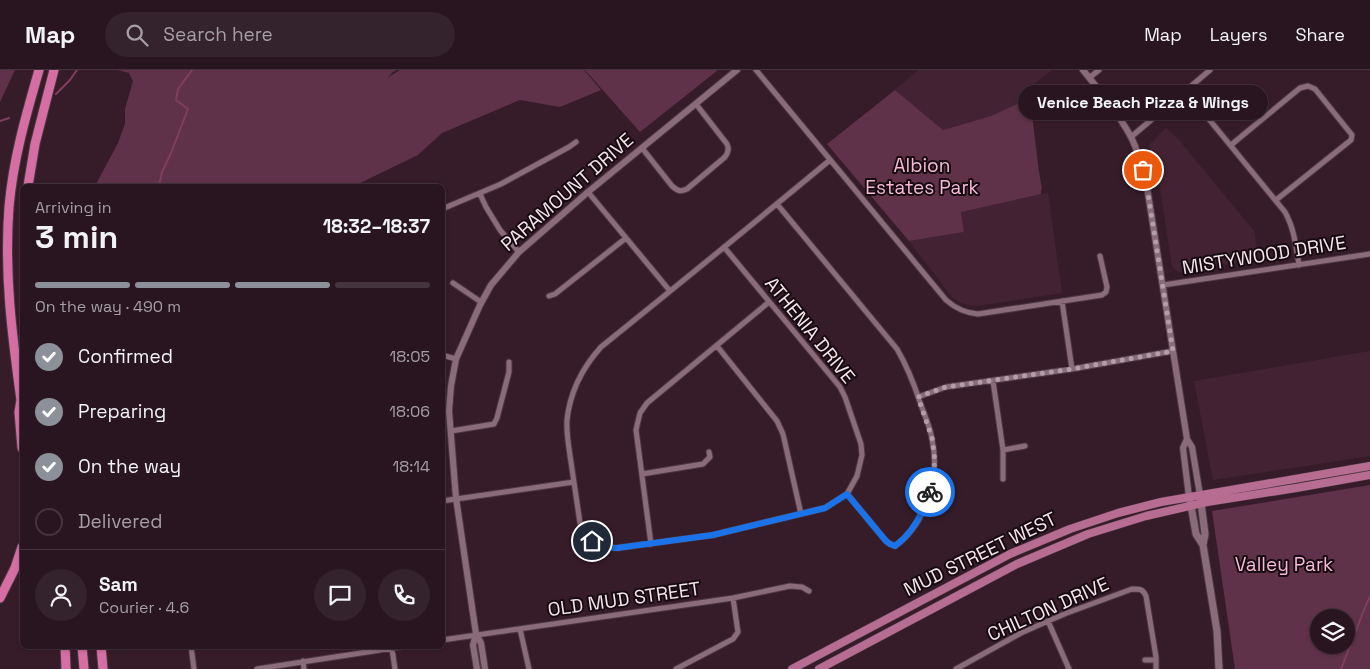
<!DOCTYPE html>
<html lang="en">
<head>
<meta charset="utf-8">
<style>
  :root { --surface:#28151f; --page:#34222c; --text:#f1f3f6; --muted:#a59fa4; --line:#44343d; --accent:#8c9099 }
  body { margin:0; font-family:"Space Grotesk",sans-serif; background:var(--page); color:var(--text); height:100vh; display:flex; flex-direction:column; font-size:19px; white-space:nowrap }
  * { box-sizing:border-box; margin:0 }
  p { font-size:16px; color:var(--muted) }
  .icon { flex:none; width:28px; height:28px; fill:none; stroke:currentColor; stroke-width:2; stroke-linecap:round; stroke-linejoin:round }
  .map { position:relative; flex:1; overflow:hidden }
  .panel { position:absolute; left:20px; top:114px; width:425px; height:465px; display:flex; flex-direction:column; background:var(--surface); border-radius:8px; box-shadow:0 1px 4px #0004,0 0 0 1px var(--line) }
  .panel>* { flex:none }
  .controls { position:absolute; left:1310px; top:539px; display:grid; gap:10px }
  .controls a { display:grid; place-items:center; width:45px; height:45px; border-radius:50%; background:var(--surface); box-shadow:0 1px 4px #0004,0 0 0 1px var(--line); font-size:25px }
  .pin { position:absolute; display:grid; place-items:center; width:42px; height:42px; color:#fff; margin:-21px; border:2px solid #fff; border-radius:50%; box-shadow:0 1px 5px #0007 }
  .courier { position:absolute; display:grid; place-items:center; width:50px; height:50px; margin:-25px; border:4px solid #1a73e8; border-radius:50%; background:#fff; color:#222; box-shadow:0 1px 6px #0007 }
  .bubble { position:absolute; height:35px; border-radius:18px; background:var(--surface); box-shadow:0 1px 4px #0004,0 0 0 1px var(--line); font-size:16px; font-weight:800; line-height:35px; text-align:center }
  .summary em { font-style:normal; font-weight:800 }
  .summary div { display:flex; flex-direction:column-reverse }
  .summary { display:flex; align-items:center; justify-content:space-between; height:85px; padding:0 15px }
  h1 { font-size:32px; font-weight:800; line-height:38px }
  .bar { display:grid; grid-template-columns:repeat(4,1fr); gap:8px 5px; align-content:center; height:60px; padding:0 15px }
  .bar i { height:6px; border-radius:4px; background:var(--line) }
  .bar .on { background:var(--accent) }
  .bar p { grid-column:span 4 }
  .line { display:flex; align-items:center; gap:12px; padding:0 15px; border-top:1px solid var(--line) }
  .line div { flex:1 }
  .round { display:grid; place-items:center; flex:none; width:52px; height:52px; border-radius:26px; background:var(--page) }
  ol { padding:0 15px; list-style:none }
  li { display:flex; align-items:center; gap:15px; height:55px }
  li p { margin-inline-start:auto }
  li .icon { padding:5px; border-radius:50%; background:var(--accent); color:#fff; stroke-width:4 }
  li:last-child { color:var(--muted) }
  li i { width:28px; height:28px; border:2px solid var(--line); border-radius:50% }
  header { display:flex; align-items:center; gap:30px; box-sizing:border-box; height:70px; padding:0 25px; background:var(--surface); border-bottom:1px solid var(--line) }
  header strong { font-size:24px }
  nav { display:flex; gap:28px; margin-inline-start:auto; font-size:18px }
  .search { width:350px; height:45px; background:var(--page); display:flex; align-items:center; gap:12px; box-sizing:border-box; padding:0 18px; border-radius:28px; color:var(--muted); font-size:19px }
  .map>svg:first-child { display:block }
  .built { fill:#432333 }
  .green { fill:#5f3249; fill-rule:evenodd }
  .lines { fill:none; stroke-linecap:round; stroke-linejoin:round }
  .stream { stroke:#803e60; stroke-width:2 }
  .minor-casing { stroke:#4c3742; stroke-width:7 }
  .tertiary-casing { stroke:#4c3742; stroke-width:8 }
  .secondary-casing { stroke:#4c3742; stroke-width:9 }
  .primary-casing { stroke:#4c3742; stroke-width:9 }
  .motorway-casing { stroke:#4c3742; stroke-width:11 }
  .minor { stroke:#8a6b79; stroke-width:5 }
  .tertiary { stroke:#8a6b79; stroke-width:6 }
  .secondary { stroke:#8a6b79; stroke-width:7 }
  .primary { stroke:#b76d92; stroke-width:8 }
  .motorway { stroke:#d56fa3; stroke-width:9 }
  .done { stroke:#b39ea7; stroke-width:5; stroke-dasharray:0 9 }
  .route { stroke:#1a73e8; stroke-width:6 }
  .labels { text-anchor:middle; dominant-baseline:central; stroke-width:4; stroke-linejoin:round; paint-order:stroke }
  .park-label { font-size:19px; fill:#f6b9d6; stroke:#160b10 }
  .street-label { font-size:19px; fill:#f6e4eb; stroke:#160b10 }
</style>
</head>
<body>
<header>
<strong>Map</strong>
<div class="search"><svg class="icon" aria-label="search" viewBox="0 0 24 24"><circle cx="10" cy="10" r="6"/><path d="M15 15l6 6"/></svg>Search here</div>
<nav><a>Map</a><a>Layers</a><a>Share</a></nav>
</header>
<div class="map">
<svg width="1370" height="599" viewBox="0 0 1370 599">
  <rect width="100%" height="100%" fill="#361c29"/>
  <path class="built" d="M918,0H1052L1034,14L1030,28L991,46L943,60L895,20Z
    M1166,58L1179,70L1254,161L1258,189L1178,202L1172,197L1160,117L1149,75Z
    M1048,123L1062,223L984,235L973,236L961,233L952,227L909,171L964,162L961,141Z
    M1370,281V386L1213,410L1194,311Z"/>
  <path class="green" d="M0,0H15L0,32Z
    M118,0H397L393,2L387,8L400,0H584L601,20L560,37L520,30L442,63L418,85L354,116H95L118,73L125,54V39L133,11L129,3Z
    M585,0H718L640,62Z
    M895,20L943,60L991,46L1030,28L1039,102L1042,119L1041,120V124L961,142L964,162L909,171L827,74Z
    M1370,415V599H1235L1212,441ZM1319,548H1346V575H1319Z"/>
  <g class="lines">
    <path class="stream" d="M56,24L70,10L77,0
      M0,51L9,48
      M159,116L162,102L171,83L188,39L176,30L178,19L192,0
      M1341,599L1366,535L1370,527"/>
    <defs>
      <path id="minor" d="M756,0L946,230C955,238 965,243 978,244L1102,225L1106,222L1107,217L1100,186
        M1089,8L1099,0
        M1185,20L1285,142C1294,158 1296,176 1299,195
        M1131,67L1210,0
        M1231,75L1300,18L1308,16L1315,19L1352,65L1351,70L1276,130
        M642,78L672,116C678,121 680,122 687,119L725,87C728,83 729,78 727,74L696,34
        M588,122L670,221
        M480,124L486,137L500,160L519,182
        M777,134L897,279C907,296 914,314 920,332C924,344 930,356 932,369C940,406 927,453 895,476L890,474L886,471L847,424
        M442,139L501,114L569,77L576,72
        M724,177L840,317L845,327L861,374L862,385L857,406L847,424L825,438L713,465L617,478C597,478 588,471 580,453C577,433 574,412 571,392C569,378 566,363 567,350C570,322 583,297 601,277C678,215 754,153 830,90
        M453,213L481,232
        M1163,215L1370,184
        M549,226L555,224L626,168
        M1062,231L1072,299
        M717,276L777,351L783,364L801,444
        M442,285L456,289
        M993,311L1003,380V409
        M918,327L946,317L1072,299L1173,281
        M451,361L494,354L497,348L509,302V292
        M1003,380L1025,376
        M642,404L703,394L710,387L709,382
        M442,431L574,412
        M651,474L636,360L640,343L647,333L769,232
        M1048,551L1069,599
        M520,559L529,599
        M442,570L733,528L790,516L802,517L809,521
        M191,576L194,599
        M392,579L395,599
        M1145,590H1156
        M303,591L304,599
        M257,599L406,576
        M676,599L733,569L738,562L733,528
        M956,599L1021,563L1048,551L1067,543L1132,519C1140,519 1143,519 1146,526L1156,587V599"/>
      <path id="tertiary" d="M1083,0C1100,21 1118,43 1131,67C1138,81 1142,96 1146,111L1187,369L1192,377L1200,425
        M1187,369L1183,378L1189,427
        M476,564L473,575L477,599
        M485,599L481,573L476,564L456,428L449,341L451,316L456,289L480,235L491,215L519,182L588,122L737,0"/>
      <path id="secondary" d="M1200,425L1205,464L1203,475L1217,561L1219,599
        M1190,430L1196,464L1203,475"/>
      <path id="primary" d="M792,599L1010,484L1070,459L1118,443L1161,432L1370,396
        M819,599L1017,494L1088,464L1146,446L1207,432L1296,418L1370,405"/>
      <path id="motorway" d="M28,116L35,74L54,0
        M21,330L19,342L22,378
        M22,333L21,330C12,265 4,203 9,137C13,90 26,45 39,0
        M0,528L15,498L22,477
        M65,576L66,599
        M82,576L84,599
        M101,576L103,599"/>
    </defs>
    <use href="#minor" class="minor-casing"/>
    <use href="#tertiary" class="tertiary-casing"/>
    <use href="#secondary" class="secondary-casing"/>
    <use href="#primary" class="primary-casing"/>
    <use href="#motorway" class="motorway-casing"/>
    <use href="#minor" class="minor"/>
    <use href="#tertiary" class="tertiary"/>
    <use href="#secondary" class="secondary"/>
    <use href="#primary" class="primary"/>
    <use href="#motorway" class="motorway"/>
  </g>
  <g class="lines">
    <path class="done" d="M930,422L935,391L932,368L918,327L946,317L1072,299L1173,281L1146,111L1143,100"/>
    <path class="route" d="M592,471C601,476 607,478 617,478L713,465L825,438L847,424L886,471L890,474L895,476C913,463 923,443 930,422"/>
  </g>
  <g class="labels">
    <g class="park-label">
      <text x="922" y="95">Albion<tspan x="922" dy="22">Estates Park</tspan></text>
      <text x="1284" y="494">Valley Park</text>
    </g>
    <g class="street-label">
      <text transform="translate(567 122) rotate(-41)">PARAMOUNT DRIVE</text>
      <text transform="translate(1264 185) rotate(-9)">MISTYWOOD DRIVE</text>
      <text transform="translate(810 260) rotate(51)">ATHENIA DRIVE</text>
      <text transform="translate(980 484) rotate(-26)">MUD STREET WEST</text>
      <text transform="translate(624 529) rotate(-8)">OLD MUD STREET</text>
      <text transform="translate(1048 539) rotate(-24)">CHILTON DRIVE</text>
    </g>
  </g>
</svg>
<div class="controls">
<a><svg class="icon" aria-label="layers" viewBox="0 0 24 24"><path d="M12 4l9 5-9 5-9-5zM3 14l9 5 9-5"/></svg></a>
</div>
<div class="pin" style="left:1143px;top:100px;background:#ea580c"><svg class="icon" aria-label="bag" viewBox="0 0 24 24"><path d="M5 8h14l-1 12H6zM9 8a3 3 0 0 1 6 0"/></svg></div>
<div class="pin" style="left:592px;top:471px;background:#1f2937"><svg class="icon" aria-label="home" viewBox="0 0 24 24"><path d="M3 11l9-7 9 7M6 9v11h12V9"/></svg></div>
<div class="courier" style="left:930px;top:422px"><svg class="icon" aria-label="bike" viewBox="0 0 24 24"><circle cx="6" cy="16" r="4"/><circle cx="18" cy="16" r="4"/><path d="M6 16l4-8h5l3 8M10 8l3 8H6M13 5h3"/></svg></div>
<div class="bubble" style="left:1018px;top:15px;width:250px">Venice Beach Pizza &amp; Wings</div>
<section class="panel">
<div class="summary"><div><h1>3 min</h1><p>Arriving in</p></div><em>18:32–18:37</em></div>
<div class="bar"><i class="on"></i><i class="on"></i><i class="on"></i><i></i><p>On the way · 490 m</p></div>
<ol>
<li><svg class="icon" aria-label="check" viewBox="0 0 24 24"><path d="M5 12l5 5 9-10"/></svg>Confirmed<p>18:05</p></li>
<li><svg class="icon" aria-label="check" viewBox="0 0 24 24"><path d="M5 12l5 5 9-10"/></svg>Preparing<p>18:06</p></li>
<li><svg class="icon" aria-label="check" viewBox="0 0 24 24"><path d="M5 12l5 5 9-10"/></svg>On the way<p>18:14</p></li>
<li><i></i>Delivered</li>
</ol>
<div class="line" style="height:90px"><a class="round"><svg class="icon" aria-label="person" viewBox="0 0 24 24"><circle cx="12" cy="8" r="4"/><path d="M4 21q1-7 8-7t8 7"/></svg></a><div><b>Sam</b><p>Courier · 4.6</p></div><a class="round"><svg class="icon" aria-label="chat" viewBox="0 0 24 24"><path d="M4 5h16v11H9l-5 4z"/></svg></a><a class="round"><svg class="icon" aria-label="phone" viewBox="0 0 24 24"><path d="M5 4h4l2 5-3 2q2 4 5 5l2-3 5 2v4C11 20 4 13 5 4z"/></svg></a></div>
</section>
</div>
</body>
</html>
